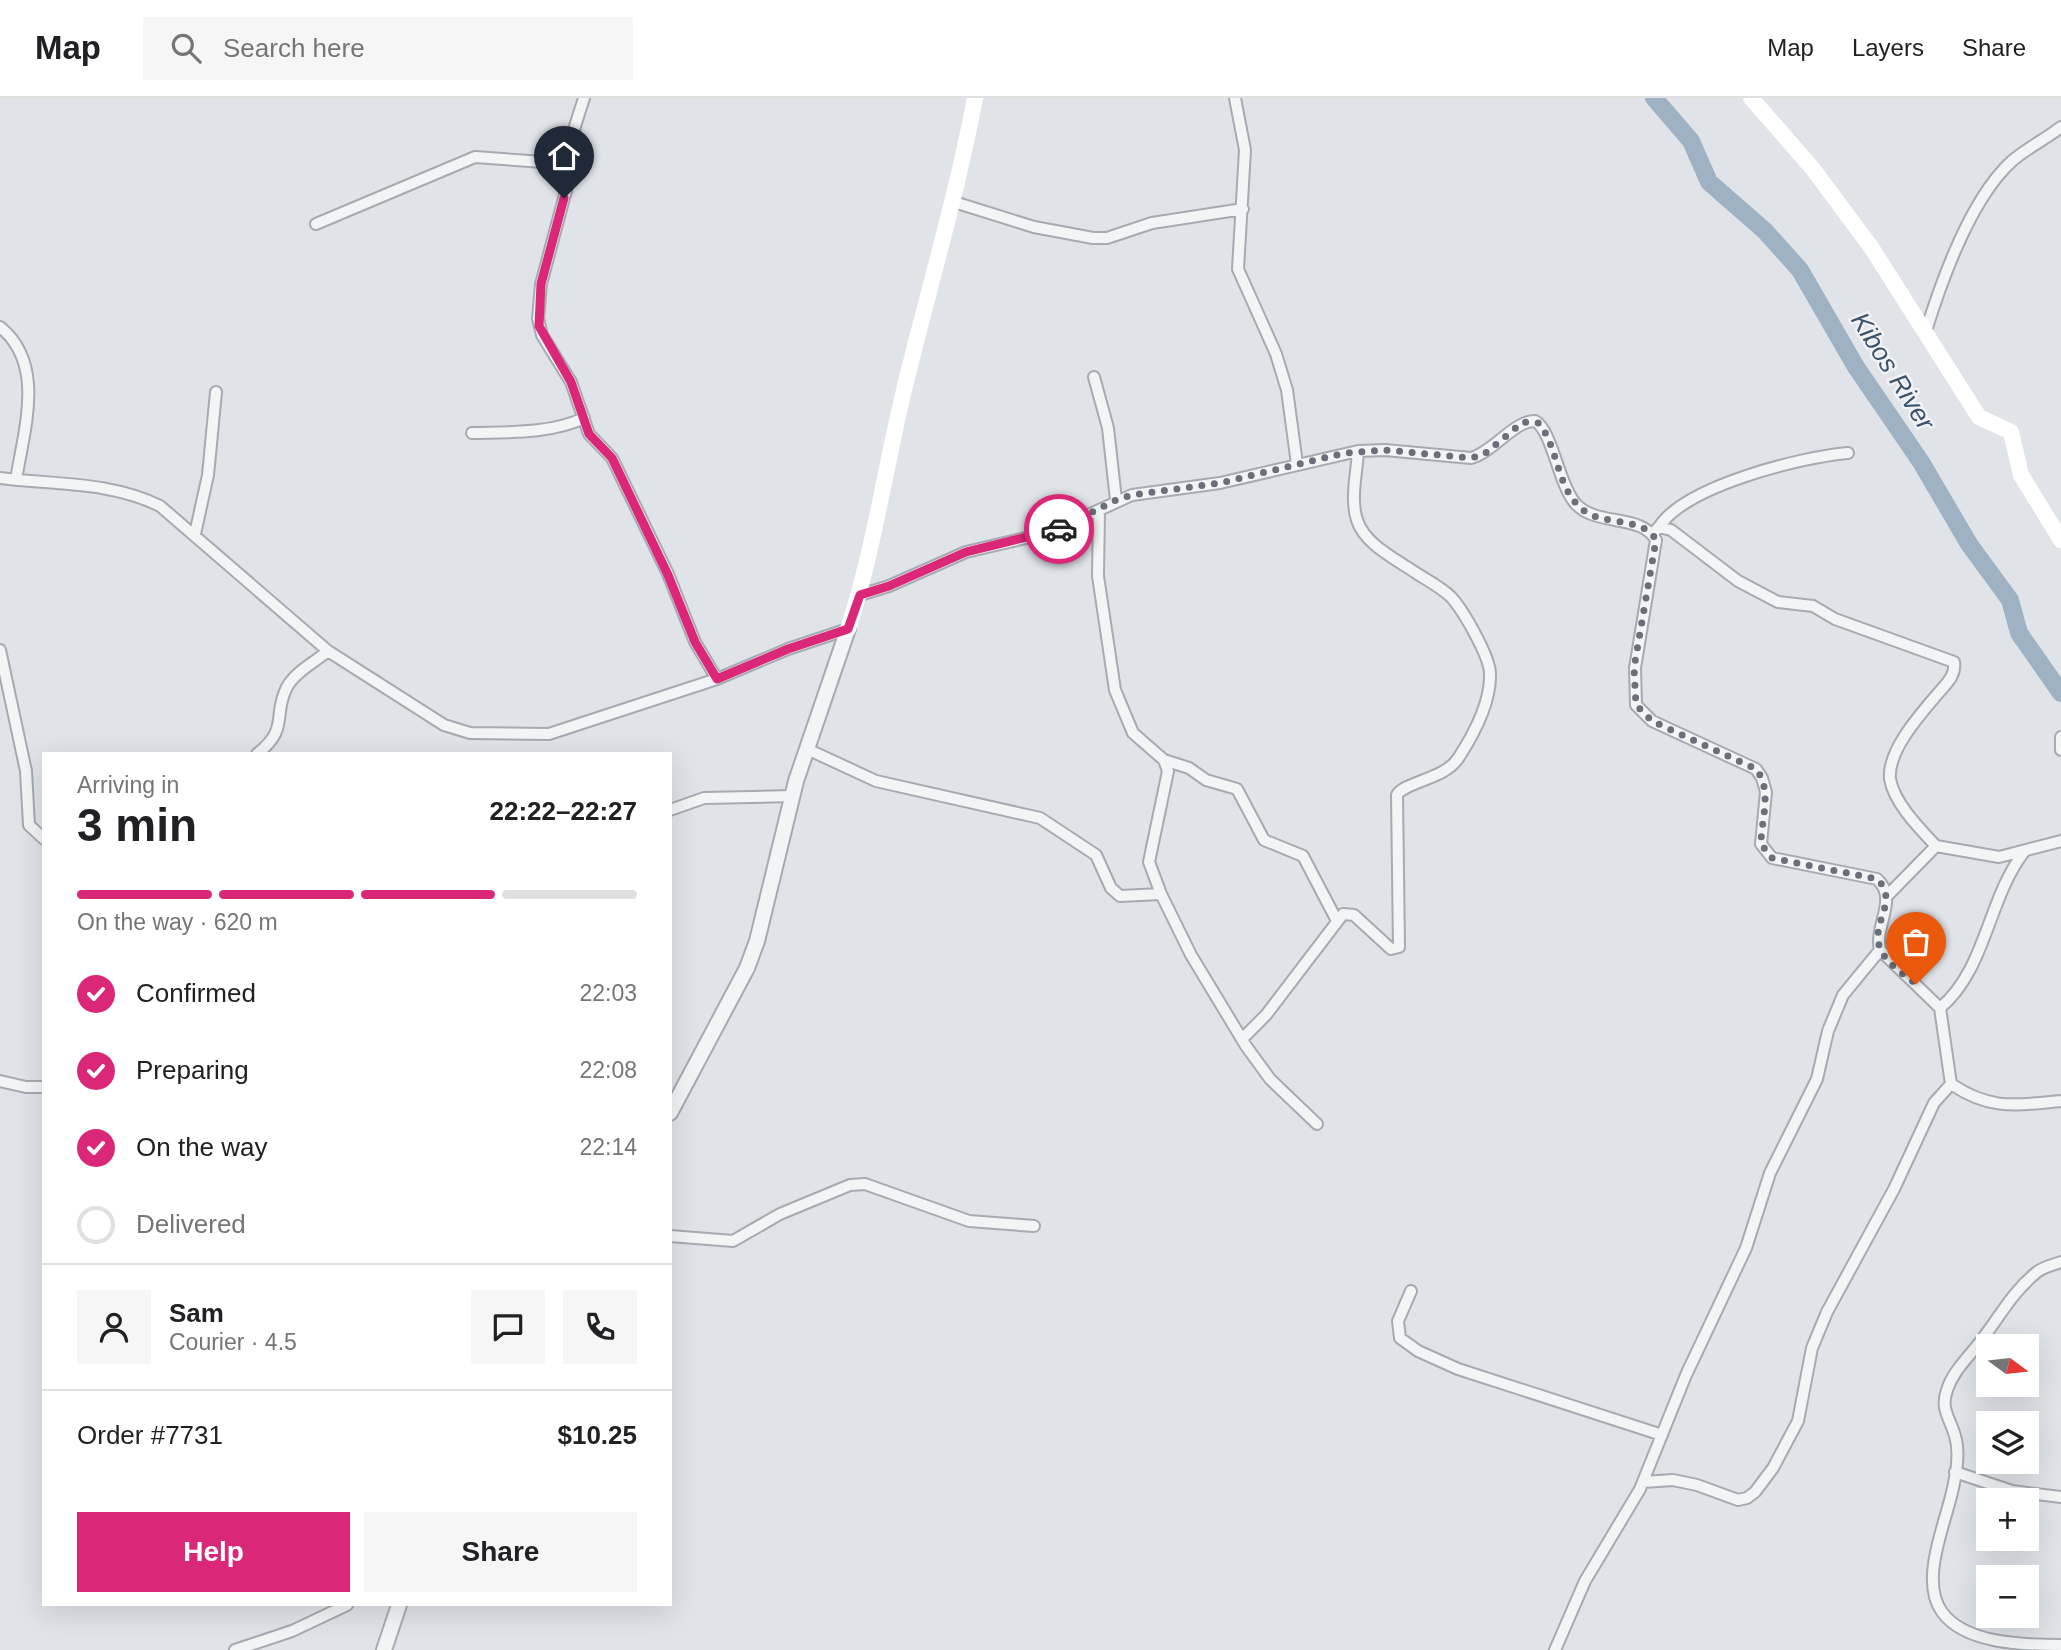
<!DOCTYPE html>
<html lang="en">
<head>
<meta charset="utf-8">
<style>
  :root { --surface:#fff; --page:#f6f6f6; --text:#202124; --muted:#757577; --line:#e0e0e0; --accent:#db2777 }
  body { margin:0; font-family:Helvetica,sans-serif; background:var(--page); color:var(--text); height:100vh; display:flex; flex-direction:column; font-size:26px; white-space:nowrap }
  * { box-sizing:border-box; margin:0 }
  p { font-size:23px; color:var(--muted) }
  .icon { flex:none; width:38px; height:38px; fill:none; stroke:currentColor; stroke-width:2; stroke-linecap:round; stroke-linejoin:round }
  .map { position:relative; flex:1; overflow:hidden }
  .side { position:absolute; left:42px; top:654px; width:630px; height:854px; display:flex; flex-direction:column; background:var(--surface); border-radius:0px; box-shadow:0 7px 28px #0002 }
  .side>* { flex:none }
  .needle { width:46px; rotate:105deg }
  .buttons { position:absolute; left:1976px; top:1236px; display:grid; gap:14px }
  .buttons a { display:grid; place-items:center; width:63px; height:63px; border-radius:0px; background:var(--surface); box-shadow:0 7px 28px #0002; font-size:35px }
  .pin { position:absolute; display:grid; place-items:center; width:60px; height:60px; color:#fff; margin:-72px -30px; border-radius:50% 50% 50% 0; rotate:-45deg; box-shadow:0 0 7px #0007 }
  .pin .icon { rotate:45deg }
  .courier { position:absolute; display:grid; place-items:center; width:70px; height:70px; margin:-35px; border:5px solid #db2777; border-radius:50%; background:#fff; color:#222; box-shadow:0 2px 9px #0007 }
  .overview em { font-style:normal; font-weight:700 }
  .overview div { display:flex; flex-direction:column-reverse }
  .overview { display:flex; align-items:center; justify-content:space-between; height:119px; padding:0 35px }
  h1 { font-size:46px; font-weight:700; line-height:52px }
  .bar { display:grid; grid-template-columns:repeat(4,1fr); gap:10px 7px; align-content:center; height:84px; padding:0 35px }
  .bar i { height:9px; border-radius:5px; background:var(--line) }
  .bar .active { background:var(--accent) }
  .bar p { grid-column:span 4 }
  .line { display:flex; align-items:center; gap:18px; padding:0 35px; border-top:2px solid var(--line) }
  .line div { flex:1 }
  .round { display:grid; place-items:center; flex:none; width:74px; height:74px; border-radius:0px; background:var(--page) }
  ol { padding:0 35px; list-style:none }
  li { display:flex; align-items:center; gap:21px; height:77px }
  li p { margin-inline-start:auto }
  li .icon { padding:7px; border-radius:50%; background:var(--accent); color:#fff; stroke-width:4 }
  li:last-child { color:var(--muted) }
  li i { width:38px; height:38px; border:4px solid var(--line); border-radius:50% }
  .cta { display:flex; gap:14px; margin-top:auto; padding:14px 35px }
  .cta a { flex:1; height:80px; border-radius:0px; background:var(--accent); color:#fff; font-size:28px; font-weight:700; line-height:80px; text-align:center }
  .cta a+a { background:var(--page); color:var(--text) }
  header { display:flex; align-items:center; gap:42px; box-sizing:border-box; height:98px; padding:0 35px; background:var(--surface); border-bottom:2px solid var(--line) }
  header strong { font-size:33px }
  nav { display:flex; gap:38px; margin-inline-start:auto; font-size:24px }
  .search { width:490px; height:63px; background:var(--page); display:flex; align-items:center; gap:18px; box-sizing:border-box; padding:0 24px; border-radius:0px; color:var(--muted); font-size:26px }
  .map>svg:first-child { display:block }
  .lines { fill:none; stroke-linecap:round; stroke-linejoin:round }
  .river { stroke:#9fb2c4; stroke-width:18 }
  .minor-casing { stroke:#a6aab1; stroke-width:14 }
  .tertiary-casing { stroke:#a6aab1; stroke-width:18 }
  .minor { stroke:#f3f4f6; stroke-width:10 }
  .tertiary { stroke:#f3f4f6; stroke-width:14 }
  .secondary { stroke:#fff; stroke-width:16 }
  .done { stroke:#6a7079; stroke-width:7; stroke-dasharray:0 12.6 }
  .route { stroke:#db2777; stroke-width:9 }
  .labels { text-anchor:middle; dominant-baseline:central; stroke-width:5; stroke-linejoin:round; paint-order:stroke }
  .water-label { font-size:26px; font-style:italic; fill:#3a526c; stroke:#f0f2f5 }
</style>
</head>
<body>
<header>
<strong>Map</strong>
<div class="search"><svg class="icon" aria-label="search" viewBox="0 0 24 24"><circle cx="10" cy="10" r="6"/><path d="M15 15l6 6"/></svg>Search here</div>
<nav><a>Map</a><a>Layers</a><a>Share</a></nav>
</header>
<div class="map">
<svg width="2061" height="1552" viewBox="0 0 2061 1552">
  <rect width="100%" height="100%" fill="#e0e3e8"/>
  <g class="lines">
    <path class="river" d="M1654,0L1691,43L1709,84L1765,133L1800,172L1856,269L1921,364L1969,446L2010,502L2019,535L2061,595"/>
    <defs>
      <path id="minor" d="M584,0L567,53L571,74L541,186L538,221L542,237L571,284L589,336L612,360L668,476L695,544L717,581
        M1235,0L1245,52L1238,171L1276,256L1287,292L1297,366
        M954,104L1034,129L1093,140H1107L1152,125L1243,111
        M316,126L475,59L571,66
        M0,229C46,266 24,331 16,382
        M1925,236C1941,184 1971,100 2012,63C2027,50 2046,41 2061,29
        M1094,279L1108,330L1116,402
        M472,335C509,334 550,336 584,320
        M0,380C54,387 110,383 160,408L328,553L444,627L470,635L549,636L717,581L788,551L848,531
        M1099,412L1098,478L1115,592L1133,635L1164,662L1168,673L1149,764L1161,796L1191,857L1246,948L1270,981L1317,1026
        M1659,429C1685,388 1801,359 1848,355
        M1653,435L1659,429L1671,432L1738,483L1778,504L1813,508L1835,521L1954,564C1956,576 1948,584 1941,592C1923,613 1887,652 1890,681C1894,705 1920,731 1936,748
        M195,436L208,377L216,294
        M860,497L889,488L966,454L1051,434L1132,397L1220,385L1358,353L1385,352L1471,360C1493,354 1515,322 1535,323C1552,332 1559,387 1575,405C1595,429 1641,415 1656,442L1635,570L1636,607L1652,623L1756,671L1762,680L1766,694L1761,746L1772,760L1877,781C1899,801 1874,827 1880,852L1940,910L1951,986C1991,1013 2017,1007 2061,1003
        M0,552L26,673L29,727L44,741
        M2061,639V652
        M807,651L876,683L1040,720L1096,757L1111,790L1120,798L1161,796
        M257,656C290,630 272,618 287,589C295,574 315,564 328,553
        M1164,662L1189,670L1206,682L1237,691L1264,742L1303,758L1336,821
        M670,712L704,700L792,698
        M1888,797L1936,748L1999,759L2061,743
        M1940,910C1986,872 1988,800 2024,754
        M1242,941L1266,917L1343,816L1354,817L1391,851L1399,849L1397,697C1405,683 1445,682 1459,659C1474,636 1491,603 1490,575C1489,557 1463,512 1451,499C1442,490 1427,482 1416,475C1396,461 1365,447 1357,422C1350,401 1357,374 1358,353
        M0,983L26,989H44
        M670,1138L733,1143L780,1116L850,1087L865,1086L969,1123L1034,1128
        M2061,1164C2053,1167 2043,1169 2037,1174C2012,1194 1999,1220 1980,1244C1968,1260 1953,1273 1947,1292C1940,1311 1950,1320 1955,1338C1959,1351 1957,1371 1954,1385C1948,1421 1918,1481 1942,1514C1965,1546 2024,1547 2061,1547
        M1411,1193L1398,1223L1400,1240L1418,1253L1458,1271L1662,1337
        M1955,1374L2012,1393L2061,1399
        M1643,1384L1673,1382L1697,1387L1738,1402L1747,1400L1755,1394L1773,1370L1798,1323L1812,1250L1827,1214L1894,1091L1934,1005L1951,986
        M235,1552L292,1533L347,1507
        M1555,1552L1585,1483L1640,1391L1686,1277L1746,1150L1770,1075L1817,981L1828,933L1843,897L1880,852"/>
      <path id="tertiary" d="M670,1015L747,870L757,843L796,683L848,531
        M384,1552L399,1507"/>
    </defs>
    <use href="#minor" class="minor-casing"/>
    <use href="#tertiary" class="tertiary-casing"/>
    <use href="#minor" class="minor"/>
    <use href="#tertiary" class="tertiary"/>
    <path class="secondary" d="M1751,0L1813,71L1871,149L1979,319L2011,334L2021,377L2061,442
      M848,531C876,446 887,355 910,268C932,179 958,91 975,0"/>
  </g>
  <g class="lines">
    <path class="done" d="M1059,431L1116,402L1132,397L1220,385L1345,355L1385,352L1471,360L1483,357L1523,324L1539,325C1559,351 1556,390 1583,412C1603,428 1643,418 1656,442L1634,570L1636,607L1652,623L1756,671C1773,693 1761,721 1761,746L1772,760L1877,781C1900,803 1870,825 1880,850C1886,866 1904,876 1916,886"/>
    <path class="route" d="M564,100L541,186L539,228L571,284L589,336L612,360L668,477L695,544L717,581L788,551L848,531L860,497L889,488L966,454L1059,431"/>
  </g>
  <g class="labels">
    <g class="water-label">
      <text transform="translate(1893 273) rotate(58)">Kibos River</text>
    </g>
  </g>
</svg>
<div class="buttons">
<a><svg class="needle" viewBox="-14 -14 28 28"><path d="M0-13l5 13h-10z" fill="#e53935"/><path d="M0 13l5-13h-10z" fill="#757577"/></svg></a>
<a><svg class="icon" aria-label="layers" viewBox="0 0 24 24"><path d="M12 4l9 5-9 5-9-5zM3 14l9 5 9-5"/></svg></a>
<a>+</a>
<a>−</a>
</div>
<div class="pin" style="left:1916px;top:886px;background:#ea580c"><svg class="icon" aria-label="bag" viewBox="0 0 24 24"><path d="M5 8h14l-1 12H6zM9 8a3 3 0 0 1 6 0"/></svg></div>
<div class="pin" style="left:564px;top:100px;background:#1f2937"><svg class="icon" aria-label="home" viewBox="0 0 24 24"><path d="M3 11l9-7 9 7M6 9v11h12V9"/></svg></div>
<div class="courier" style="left:1059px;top:431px"><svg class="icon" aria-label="car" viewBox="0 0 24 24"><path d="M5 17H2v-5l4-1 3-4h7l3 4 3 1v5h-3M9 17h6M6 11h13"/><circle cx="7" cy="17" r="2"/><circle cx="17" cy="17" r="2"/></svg></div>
<section class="side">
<div class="overview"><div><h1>3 min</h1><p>Arriving in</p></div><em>22:22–22:27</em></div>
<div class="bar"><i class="active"></i><i class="active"></i><i class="active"></i><i></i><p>On the way · 620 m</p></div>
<ol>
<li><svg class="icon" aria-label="check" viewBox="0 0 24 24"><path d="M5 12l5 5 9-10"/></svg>Confirmed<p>22:03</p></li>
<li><svg class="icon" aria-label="check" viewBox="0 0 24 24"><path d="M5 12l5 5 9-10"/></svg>Preparing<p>22:08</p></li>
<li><svg class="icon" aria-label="check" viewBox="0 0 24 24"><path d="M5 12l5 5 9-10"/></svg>On the way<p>22:14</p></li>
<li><i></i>Delivered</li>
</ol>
<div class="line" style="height:126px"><a class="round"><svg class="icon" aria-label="person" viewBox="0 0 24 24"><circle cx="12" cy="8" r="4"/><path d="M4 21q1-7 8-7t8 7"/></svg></a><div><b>Sam</b><p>Courier · 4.5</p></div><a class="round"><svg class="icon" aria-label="chat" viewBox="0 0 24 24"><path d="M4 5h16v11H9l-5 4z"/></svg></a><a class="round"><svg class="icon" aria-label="phone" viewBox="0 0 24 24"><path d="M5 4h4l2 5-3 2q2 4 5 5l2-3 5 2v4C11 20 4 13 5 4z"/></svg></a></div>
<div class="line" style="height:91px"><div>Order #7731</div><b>$10.25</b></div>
<div class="cta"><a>Help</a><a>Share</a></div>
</section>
</div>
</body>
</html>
